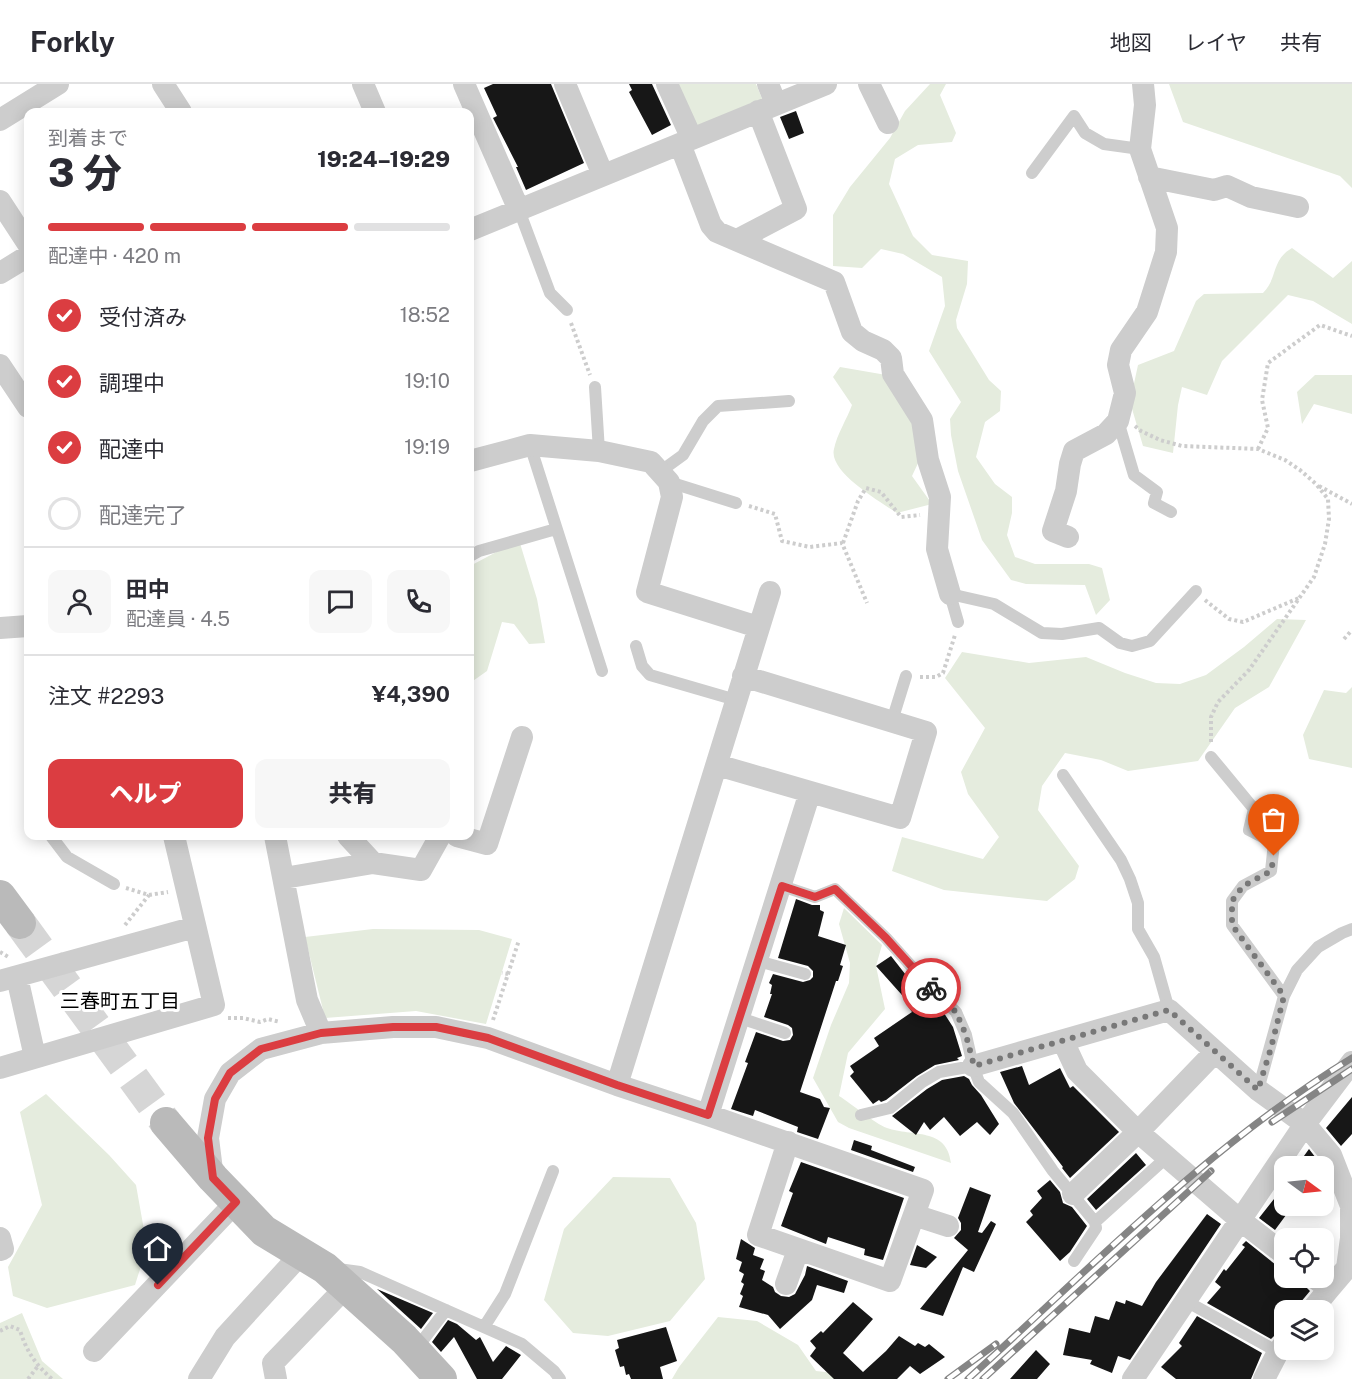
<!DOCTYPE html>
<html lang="ja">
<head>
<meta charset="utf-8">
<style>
  :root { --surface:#fff; --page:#f7f7f7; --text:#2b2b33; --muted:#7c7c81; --line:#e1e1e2; --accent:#db3d41 }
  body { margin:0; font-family:"Public Sans","Noto Sans JP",sans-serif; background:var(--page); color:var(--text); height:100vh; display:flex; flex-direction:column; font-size:22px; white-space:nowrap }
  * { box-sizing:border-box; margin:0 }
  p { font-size:20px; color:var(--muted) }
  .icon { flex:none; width:33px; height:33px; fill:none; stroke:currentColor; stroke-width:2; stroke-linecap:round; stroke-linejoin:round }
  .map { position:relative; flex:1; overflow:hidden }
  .panel { position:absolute; left:24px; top:24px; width:450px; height:732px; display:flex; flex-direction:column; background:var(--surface); border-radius:12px; box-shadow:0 3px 15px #0003 }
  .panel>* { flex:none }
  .needle { width:39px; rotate:105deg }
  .tools { position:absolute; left:1274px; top:1072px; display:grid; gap:12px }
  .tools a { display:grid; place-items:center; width:60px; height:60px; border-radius:12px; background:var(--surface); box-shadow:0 3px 15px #0003; font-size:30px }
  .pin { position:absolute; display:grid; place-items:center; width:51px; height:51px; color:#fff; margin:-62px -26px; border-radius:50% 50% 50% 0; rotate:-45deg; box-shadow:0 0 6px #0007 }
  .pin .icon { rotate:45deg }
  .courier { position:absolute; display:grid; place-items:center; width:60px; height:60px; margin:-30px; border:4px solid #db3d41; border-radius:50%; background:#fff; color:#222; box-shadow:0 2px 8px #0007 }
  .overview em { font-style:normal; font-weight:800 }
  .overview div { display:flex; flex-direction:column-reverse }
  .overview { display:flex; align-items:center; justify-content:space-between; height:102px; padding:0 24px }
  h1 { font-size:39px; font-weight:800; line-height:45px }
  .bar { display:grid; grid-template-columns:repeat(4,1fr); gap:9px 6px; align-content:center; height:72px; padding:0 24px }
  .bar i { height:8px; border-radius:4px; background:var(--line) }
  .bar .current { background:var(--accent) }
  .bar p { grid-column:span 4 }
  .line { display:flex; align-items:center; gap:15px; padding:0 24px; border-top:2px solid var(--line) }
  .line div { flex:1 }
  .round { display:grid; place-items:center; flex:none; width:63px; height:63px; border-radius:12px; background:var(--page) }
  ol { padding:0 24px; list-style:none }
  li { display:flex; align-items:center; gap:18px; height:66px }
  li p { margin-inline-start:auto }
  li .icon { padding:6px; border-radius:50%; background:var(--accent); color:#fff; stroke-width:4 }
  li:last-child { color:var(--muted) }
  li i { width:33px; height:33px; border:3px solid var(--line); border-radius:50% }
  .button { display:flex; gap:12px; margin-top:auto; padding:12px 24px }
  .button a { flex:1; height:69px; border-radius:12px; background:var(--accent); color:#fff; font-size:24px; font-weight:800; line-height:69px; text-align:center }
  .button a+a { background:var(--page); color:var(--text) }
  header { display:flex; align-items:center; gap:36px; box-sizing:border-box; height:84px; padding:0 30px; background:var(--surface); border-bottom:2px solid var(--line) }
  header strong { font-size:28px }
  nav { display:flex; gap:33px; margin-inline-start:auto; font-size:21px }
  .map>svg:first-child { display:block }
  .green { fill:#e5ecde }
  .building { fill:#171717 }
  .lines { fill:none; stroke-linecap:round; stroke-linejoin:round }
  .secondary-tunnel { stroke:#d6d6d6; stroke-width:32; stroke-dasharray:32 16; stroke-linecap:butt }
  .path { stroke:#cdcdcd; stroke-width:4; stroke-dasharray:3 3; stroke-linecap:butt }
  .lane { stroke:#cdcdcd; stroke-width:12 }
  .street { stroke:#cdcdcd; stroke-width:22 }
  .secondary { stroke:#bababa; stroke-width:32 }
  .rail-casing { stroke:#858585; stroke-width:7 }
  .rail { stroke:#fff; stroke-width:4.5; stroke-dasharray:14; stroke-linecap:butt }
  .done { stroke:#787878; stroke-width:6; stroke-dasharray:0 10.8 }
  .route { stroke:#db3d41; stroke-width:8 }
  .labels { text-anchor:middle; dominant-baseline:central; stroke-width:6; stroke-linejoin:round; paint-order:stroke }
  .neighbourhood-label { font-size:20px; fill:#000; stroke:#fff }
</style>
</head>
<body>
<header>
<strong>Forkly</strong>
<nav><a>地図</a><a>レイヤ</a><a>共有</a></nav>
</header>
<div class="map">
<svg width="1352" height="1295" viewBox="0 0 1352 1295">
  <rect width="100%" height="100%" fill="#fff"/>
  <path class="green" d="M672,0H756L763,17L693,48Z
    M930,0H946L940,11L956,49L952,58L918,61L895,75L889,100L913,152L932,171L968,177L967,200L956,236L957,244L989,296L1001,307L1000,327L985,338L976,373L995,400L1012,413V429L1007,451L1015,473L1035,480H1089L1102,484L1110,516L1096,531L1085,501L1026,500L1011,496L982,456L958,387L951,351L950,335L961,318L929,267L945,222L942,193L903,170L881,165L862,184L833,182V131L850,103L890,54L905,27Z
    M1169,0H1352V104L1340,92L1183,38Z
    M1292,164L1333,194L1352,177V240L1313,217L1288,211L1222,277L1207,311L1182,303L1178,321L1173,369L1143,362L1130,318L1138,281L1174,267L1196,217L1204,210L1263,209C1278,194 1271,176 1292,164Z
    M840,283L892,292L918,341L920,375L912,392L932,420L897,429C881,418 828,388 834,365C837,350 847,335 852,321L833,293Z
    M1315,291H1352V330L1314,320L1302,340L1297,308Z
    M519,456L537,515L545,559L529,560L514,540L502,538L487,587L470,599V482Z
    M1277,535L1306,536L1269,603L1235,624L1198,677L1128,687L1101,676L1065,669L1042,702L1038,726L1079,782L1075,795L1047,817L944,806L892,787L902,753L983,775L999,753L968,710L961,688L985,644L945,594L962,568L1029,579L1086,573L1125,589L1156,599L1180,600L1206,591L1244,563Z
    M1352,603V684L1309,675L1303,651L1324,606L1346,609Z
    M844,824L882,861L876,882L885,925L848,969L839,1012C852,1020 874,1039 887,1044C912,1053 947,1043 951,1079L849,1044L838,1038L813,994L831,941L849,899L850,879L839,840Z
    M373,845L479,846L512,855L486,940L416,927L325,934L305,853Z
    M46,1010L109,1071L136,1101L147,1163L135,1201L47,1224L13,1212L8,1183L42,1121L20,1028Z
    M613,1093L670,1094L696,1139L705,1195L670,1237L608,1252L573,1249L544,1216L564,1145Z
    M22,1229L42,1277L63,1295H0V1239Z
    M718,1233L757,1237L798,1261L816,1287L835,1289L839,1295H672L679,1283Z"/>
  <path class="building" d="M493,0H551L584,79L526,106L516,83H518L493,34L497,32L484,4Z
    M629,0H652L671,41L652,51L629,8L632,6Z
    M796,27L804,49L789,55L780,33Z
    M796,815L812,821H820V826L824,828L818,852L846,861L840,881L843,882L838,897H836L800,1008L820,1015L824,1023L830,1024L818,1055L797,1048L798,1043L755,1026L753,1032L731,1025L748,979L745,978L756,948L783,957L790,956L793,951L792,944L788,941L764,933L772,910H770L772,901L769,899L773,890L803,898L810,896L813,893V887L808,882L778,874Z
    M891,872L920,909L923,907L942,926L953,943L962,972L957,974L959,976L935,981L917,992L886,1016L881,1018L879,1016L873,1020L850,992L854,988L850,982L879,962L874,954L912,928L907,921L910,920L876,882Z
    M1022,982L1029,1001L1060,984L1070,1004L1073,1002L1119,1048L1070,1094L1062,1084L1063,1083L1014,1019L1000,988Z
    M964,992L969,995L972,1001L981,1011L999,1040L990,1051L977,1038L960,1052L944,1033L930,1046L924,1038L916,1051L892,1032L927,1005L942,996Z
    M1352,1013V1050L1341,1062L1326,1044Z
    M854,1056L872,1062L871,1066L915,1083L913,1088L851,1066Z
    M1309,1065L1319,1078L1321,1083H1296Z
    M1136,1069L1146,1081L1096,1126L1087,1115Z
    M801,1078L904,1114L883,1176L864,1171L865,1165L828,1153L826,1160L781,1142L793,1109L789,1107Z
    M1050,1096L1060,1108L1063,1119L1072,1123L1087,1142L1070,1168L1060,1177L1026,1138L1033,1131L1030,1127L1042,1114L1037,1107Z
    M970,1103L991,1111L978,1148L982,1149L991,1137L996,1140L974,1188L963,1183L943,1232L920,1225L968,1166L954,1154L961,1146V1139L958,1134Z
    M1274,1115L1289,1127L1275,1146L1259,1134Z
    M1207,1130L1221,1140L1130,1276L1118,1272L1112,1289L1090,1280L1092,1276L1063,1271L1069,1244L1090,1249L1095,1232L1109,1236L1116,1217L1125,1220L1126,1216L1142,1222L1156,1198Z
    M741,1155L755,1164L753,1171L764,1175L760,1185L765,1187L762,1196L773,1203L775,1208L781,1212L789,1213L795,1210L805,1191L807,1182L848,1197L844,1209L817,1201L812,1216L780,1245L768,1231L739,1223L743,1212L740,1210L744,1200L741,1198L744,1190L739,1187L742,1178L736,1175Z
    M1246,1157L1276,1181L1284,1183V1194H1301L1303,1200L1310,1207L1300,1219L1298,1227H1284V1247L1278,1248L1271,1255L1207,1219L1221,1203L1215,1198L1224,1185L1226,1187L1245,1163L1242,1161Z
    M917,1161L937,1173L926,1184L910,1181Z
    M377,1205L433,1229L421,1245Z
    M853,1218L873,1235L843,1269L863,1288L886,1267L899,1252L915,1262L918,1259L925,1263L929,1260L945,1273L920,1290L910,1282L897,1295H834L810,1272L816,1264L810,1257L821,1247L823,1249Z
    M1197,1232L1262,1269L1251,1295H1176L1161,1283L1182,1262L1179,1259Z
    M448,1236L457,1240L476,1256L480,1253L493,1278L506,1262L521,1271L502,1295H477L454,1253L441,1268L432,1258Z
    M666,1243L677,1277L660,1283L663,1295H631L629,1290L626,1291L624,1282L620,1283L615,1266L619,1264L617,1256Z
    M1036,1266L1050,1280L1037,1295H1010Z"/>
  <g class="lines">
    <path class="secondary-tunnel" d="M20,839L166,1039"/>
    <path class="path" d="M571,239L590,291
      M1135,342L1141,347L1160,356L1182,362L1258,365L1285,376L1300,386L1316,400L1328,415L1329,435L1325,460L1314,493L1249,586L1218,618L1211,633V660
      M1258,365L1268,344L1262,316L1268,279L1320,241L1352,252
      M1319,402L1352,420
      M749,422L775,430L782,457L810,463L842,459L867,519
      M843,459L858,417L866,404L881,408L901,433L920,431
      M1205,516L1229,535L1243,538L1299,514
      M1344,555L1352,546
      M920,593H936L943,589L955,551
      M126,804L149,811L168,808
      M125,841L149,811
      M0,868L10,874
      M508,890L519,856
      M228,934H243L260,938L268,935L280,938
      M493,936L508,890L502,889
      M0,1247L10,1242L20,1246C26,1267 36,1281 52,1295
      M28,1295L38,1282"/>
    <path class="lane" d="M1032,89L1074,32L1085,49L1104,60L1140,65
      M519,126L550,209L567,226
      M595,303L599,367
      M1118,337L1134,391L1157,408L1154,419L1171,428
      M530,361L602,587
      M661,387L683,371L703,337L718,322L789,317
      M669,398L736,419
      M470,472L479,467L556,445
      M958,538L950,510L994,520L1042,549L1062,550L1099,544L1120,559L1132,562L1150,557L1196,507
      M636,562L642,582L650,591L736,616
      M892,637L906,592
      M1211,673L1254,725L1249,746L1274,759L1271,787L1243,802L1232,817V841L1284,912
      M1063,691L1121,776L1130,795L1138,819V845L1154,873L1169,926
      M51,752L67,773L114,800
      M782,802L815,813L835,805L886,854L928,901L956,928L966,951L973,982L979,998L1013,1029L1053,1087L1095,1138
      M758,877L805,890
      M740,934L785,949
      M1258,1006L1284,912L1297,886L1318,863L1342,849L1352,845
      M861,1031L890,1024L922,998L939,988L973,982
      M1074,1177L1096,1144L1095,1138L1167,1073
      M338,1185L360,1188L522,1260L554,1287L560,1295
      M1184,1216L1278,1268
      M484,1243L505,1210L553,1087
      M416,1265L446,1226"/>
    <path class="street" d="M163,0L181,28
      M363,0L375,28
      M464,0L519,126
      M565,0L603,91
      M667,0L692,55
      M768,0L776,20
      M869,0L888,39
      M0,36L58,0
      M680,60L711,141L717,148L834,198L852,248L863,257L883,266L891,274L893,290L922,336L928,376L940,413L937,465L950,510
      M1149,93L1214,106L1227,102L1251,113L1298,123
      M0,117L28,160
      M470,146L826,0
      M737,156L796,125L758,27
      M0,189L28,172
      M0,281L28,323
      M470,377L530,361L599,367L651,378L669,398L672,413L647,508L758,543
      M1068,453L1053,447L1066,407L1070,380L1074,367L1106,350L1118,337L1125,309L1118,281L1121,266L1147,228L1166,168L1167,144L1140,65L1145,21L1143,0
      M0,544L28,542
      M717,681L900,734L926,648L743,592
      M275,752L307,916L321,949
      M348,752L373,779
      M457,752L487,760L522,653
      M284,794L373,779L421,786L440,752
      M17,893L35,973
      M0,897L195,843
      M1063,957L1077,987L1138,1048L1240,1136L1284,1170
      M973,982L1169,926L1258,1006L1305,1040L1331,1071L1351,1122V1154L1347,1184L1329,1205
      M0,984L214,921L174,752
      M617,1001L770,508
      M708,1031L810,708
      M213,1094L208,1054L215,1015L230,989L261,965L321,949L393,943H436L488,954L617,1001L708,1031L923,1106L890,1197L758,1151L788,1058
      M1073,1110L1138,1048L1215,968
      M914,1131L948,1142
      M0,1154L3,1165L0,1166
      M786,1200L798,1166
      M1311,1227L1329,1205L1315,1194
      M94,1267L236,1118
      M199,1295L225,1253L301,1170
      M276,1295L273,1279L347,1202
      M1133,1295L1305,1040L1352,978
      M1264,1295L1278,1268L1284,1260"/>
    <path class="secondary" d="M0,812L20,839
      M166,1039L213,1094L264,1147L325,1184L404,1255L441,1295"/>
    <defs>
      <path id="rail" d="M1272,1038L1352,985
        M948,1295L996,1260
        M968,1295C1091,1184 1209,1061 1352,974
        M983,1295L1211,1087"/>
    </defs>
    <use href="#rail" class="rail-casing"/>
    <use href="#rail" class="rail"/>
  </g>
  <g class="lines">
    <path class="done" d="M931,904L956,928L966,951L974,982L1169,926L1258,1006L1271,964L1284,912L1232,841V817L1243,802L1271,787L1274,772"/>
    <path class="route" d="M158,1201L236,1118L213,1094L208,1054L215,1015L230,989L261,965L321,949L393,943H436L488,954L617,1001L708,1031L782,802L815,813L835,805L886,854L931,904"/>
  </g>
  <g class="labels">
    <g class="neighbourhood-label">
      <text x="120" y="917">三春町五丁目</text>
    </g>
  </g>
</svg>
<div class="tools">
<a><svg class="needle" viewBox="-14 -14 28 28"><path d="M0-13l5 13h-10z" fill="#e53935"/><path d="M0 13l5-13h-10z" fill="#7c7c81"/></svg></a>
<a><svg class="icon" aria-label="locate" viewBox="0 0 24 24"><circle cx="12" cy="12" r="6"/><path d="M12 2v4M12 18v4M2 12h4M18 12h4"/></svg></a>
<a><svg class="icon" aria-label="layers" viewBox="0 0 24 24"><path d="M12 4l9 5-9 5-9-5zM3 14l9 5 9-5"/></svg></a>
</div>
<div class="pin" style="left:1274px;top:772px;background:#ea580c"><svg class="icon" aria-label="bag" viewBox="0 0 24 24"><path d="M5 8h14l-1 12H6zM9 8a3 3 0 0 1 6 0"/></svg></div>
<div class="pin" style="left:158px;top:1201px;background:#1f2937"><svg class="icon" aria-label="home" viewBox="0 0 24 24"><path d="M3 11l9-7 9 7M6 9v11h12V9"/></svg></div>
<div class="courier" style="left:931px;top:904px"><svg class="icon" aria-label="bike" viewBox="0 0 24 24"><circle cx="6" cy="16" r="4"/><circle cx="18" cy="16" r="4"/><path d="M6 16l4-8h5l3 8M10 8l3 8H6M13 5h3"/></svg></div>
<section class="panel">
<div class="overview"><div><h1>3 分</h1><p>到着まで</p></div><em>19:24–19:29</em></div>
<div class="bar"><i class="current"></i><i class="current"></i><i class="current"></i><i></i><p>配達中 · 420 m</p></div>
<ol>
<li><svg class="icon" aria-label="check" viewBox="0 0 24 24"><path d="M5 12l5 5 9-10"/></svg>受付済み<p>18:52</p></li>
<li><svg class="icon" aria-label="check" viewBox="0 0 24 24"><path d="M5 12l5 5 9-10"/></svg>調理中<p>19:10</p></li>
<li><svg class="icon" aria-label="check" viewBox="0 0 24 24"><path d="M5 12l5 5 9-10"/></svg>配達中<p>19:19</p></li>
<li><i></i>配達完了</li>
</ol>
<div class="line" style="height:108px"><a class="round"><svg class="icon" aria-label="person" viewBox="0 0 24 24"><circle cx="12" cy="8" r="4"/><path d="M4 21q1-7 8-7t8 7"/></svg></a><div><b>田中</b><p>配達員 · 4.5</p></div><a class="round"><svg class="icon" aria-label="chat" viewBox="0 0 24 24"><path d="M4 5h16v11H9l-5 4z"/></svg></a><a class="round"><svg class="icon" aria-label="phone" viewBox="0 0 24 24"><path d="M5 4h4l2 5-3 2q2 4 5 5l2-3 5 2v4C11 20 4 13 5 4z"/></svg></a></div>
<div class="line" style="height:78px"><div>注文 #2293</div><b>¥4,390</b></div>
<div class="button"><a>ヘルプ</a><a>共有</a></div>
</section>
</div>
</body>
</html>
